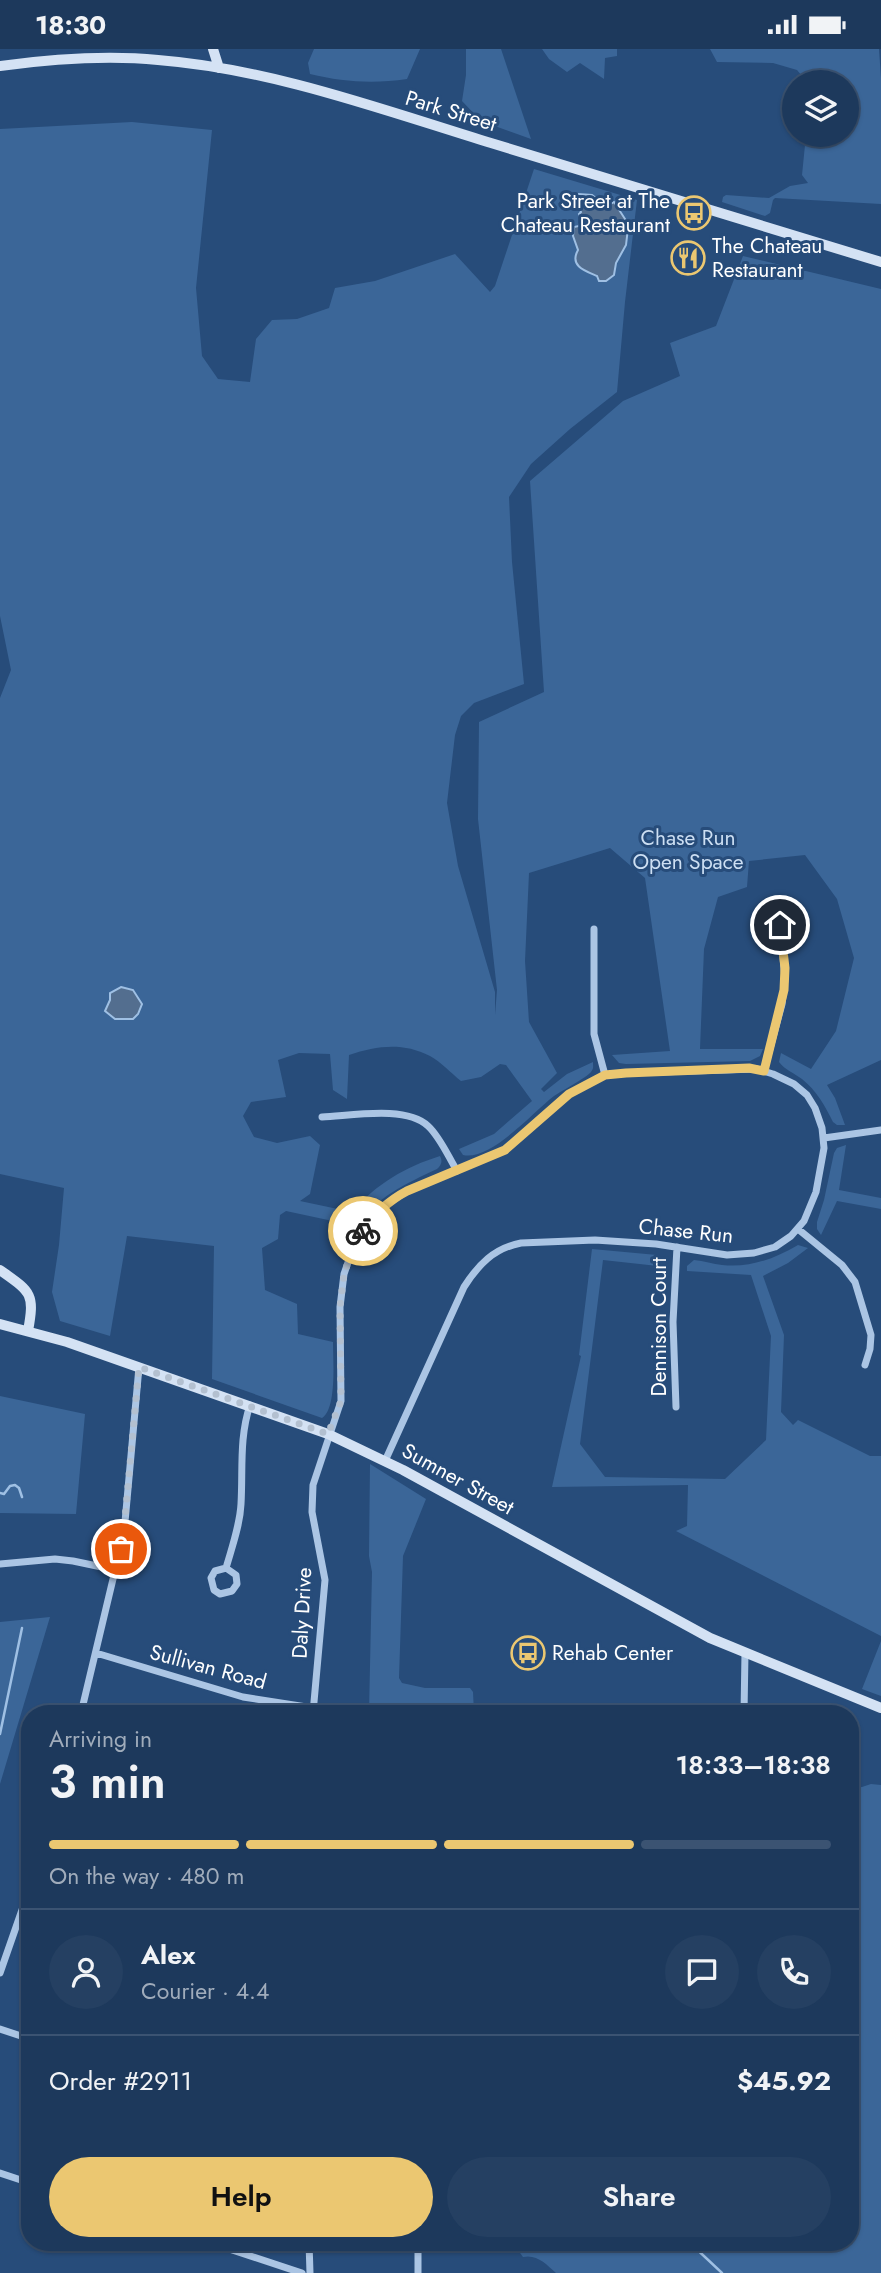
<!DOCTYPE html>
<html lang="en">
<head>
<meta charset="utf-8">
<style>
  :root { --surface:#1d395c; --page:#254062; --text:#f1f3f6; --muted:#a0acbb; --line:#3b5372; --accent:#ebc771 }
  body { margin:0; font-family:Jost,sans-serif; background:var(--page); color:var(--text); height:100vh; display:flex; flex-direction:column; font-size:26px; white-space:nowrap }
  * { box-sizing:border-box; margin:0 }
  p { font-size:23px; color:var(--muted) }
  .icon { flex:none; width:38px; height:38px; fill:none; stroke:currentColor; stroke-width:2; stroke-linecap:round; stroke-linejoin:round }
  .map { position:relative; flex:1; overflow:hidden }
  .details { position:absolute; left:21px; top:1656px; width:838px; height:546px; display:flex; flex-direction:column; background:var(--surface); border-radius:28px; box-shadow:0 2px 5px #0004,0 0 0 2px var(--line) }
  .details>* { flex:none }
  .fabs { position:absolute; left:782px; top:21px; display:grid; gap:14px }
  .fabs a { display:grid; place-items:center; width:77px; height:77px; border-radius:50%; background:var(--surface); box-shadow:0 2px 5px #0004,0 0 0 2px var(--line); font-size:35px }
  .pin { position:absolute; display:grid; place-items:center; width:60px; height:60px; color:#fff; margin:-30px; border:4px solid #fff; border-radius:50%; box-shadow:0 2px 7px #0007 }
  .courier { position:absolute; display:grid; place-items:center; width:70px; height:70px; margin:-35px; border:5px solid #ebc771; border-radius:50%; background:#fff; color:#222; box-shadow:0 2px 9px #0007 }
  .summary em { font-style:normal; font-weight:600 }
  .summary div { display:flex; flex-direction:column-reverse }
  .summary { display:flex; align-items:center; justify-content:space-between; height:119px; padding:0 28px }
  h1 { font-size:46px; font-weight:600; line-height:52px }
  .bar { display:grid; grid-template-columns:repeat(4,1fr); gap:10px 7px; align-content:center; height:84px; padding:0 28px }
  .bar i { height:9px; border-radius:5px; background:var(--line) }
  .bar .selected { background:var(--accent) }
  .bar p { grid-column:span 4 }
  .line { display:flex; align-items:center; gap:18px; padding:0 28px; border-top:2px solid var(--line) }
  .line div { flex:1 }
  .round { display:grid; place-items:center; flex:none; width:74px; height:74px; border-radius:37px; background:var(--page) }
  .cta { display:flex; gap:14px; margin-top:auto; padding:14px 28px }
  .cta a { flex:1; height:80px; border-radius:42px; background:var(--accent); color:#111; font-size:28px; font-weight:600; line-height:80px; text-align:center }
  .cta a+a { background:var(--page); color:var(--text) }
  .status { display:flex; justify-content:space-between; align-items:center; height:49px; padding:0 35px; background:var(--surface); direction:ltr }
  .status svg { height:19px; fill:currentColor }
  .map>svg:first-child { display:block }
  .green { fill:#3b6698 }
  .water { fill:#536e8f; stroke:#9fc0e4; stroke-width:2 }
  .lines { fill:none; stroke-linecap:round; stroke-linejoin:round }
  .stream { stroke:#9fc0e4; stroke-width:2.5 }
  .street { stroke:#abc5e4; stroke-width:7 }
  .secondary { stroke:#d4e2f4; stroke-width:10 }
  .done { stroke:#b3c0d0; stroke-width:7; stroke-dasharray:0 12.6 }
  .route { stroke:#ebc771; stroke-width:9 }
  .labels { text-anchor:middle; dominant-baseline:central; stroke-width:6; stroke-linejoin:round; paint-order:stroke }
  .street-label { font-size:21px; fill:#fff; stroke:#274c7a }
  .poi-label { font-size:21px; fill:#fff; stroke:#274c7a; text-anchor:start }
  .park-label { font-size:21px; fill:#cddff3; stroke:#274c7a }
</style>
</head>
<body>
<div class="status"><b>18:30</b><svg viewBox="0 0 49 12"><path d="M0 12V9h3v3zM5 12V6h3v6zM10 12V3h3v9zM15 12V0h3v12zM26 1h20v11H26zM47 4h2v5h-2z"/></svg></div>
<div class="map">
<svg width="881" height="2224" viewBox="0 0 881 2224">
  <rect width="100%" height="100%" fill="#274c7a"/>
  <path class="green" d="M314,0H420L407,30C373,35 343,33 310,25L308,14Z
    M466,0H501L531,90L481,72L462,52L466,26Z
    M542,0H617V7L605,9L604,30L580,14L567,23L549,10Z
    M710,0H879L881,29V155L775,149L773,151L770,164L765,167L722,153L723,148L726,146L769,149L790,137L808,134L802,126L806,86H847V33H807L797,21L773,14L717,13Z
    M132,73L212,81L196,239L202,307L218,330L250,333L256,290L272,271L297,270L329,259L335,239L375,232L455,205L490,243L495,237L534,120L637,151L625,253L617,343L570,380L531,415L509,448L512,513L524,635L474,654L461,667L455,686L447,754L458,817L495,943V966L497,941L478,770L479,673L544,643L530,432L623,352L680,327L670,294L716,277L743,207L881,240V1011L827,1036L835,1049L845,1076H837L833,1073C825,1057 817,1042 802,1030C794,1024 785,1021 779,1013L781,1004L811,1020L836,982L854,909L837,850L805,806L749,812L747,838L718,848L704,900L700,1000H763L760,1007L750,1012L626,1015L619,1014L612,1006L670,1002L645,829L610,799L529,824L525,912L529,973L557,1024L541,1040L544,1043L567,1025L593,1013C593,1018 594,1019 591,1023C587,1028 562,1042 554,1047C533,1063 491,1112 463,1106L459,1100L494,1085L532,1052L506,1016L500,1015L481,1028L461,1032C451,1024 441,1013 430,1007C402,993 377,997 349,1006L347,1050L333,1041L330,1005L299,1004L278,1011L286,1048L251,1053L243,1067L254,1088L277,1094L310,1087L320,1096L310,1145L300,1152L352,1163C376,1135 405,1118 440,1107C443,1113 441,1116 437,1120C405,1135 377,1148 356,1177L286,1162L280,1166L278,1190L262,1199L265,1241L297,1255L298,1285L333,1293C333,1311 337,1360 322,1369L212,1330L214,1197L127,1187L110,1287L60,1272L52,1243L59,1196L64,1139L0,1125V649L11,621L0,567V80Z
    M846,1096L839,1141L881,1149V1160L837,1152L821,1186L817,1180V1173L824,1151L834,1104L837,1099Z
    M798,1196L808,1199L788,1214L763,1227L784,1286L781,1363L793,1376L798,1371L870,1407H881V1587L676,1482L687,1477L688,1436L552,1438L581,1307L579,1306L592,1200L657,1206L664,1210L667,1218L603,1211L580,1395L605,1428L725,1430L766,1391L771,1287L751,1226L687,1222V1217L694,1211C704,1212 713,1215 722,1216C750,1219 774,1210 798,1196Z
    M0,1347L85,1365L76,1465L0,1464Z
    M370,1415L426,1450L403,1507L399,1629L402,1634L425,1639H470L473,1643L474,1664H369L372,1523L369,1507Z
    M50,1568L0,1735V1573Z
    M881,1592V1647L862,1640Z
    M871,1735L881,1736V2224H556C546,2215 537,2205 523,2208L512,2193H850V1739L862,1738Z"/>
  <path class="water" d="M578,145L592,146L606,157L614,153L627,173L628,179L626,196L616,214L614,226L606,232H599L597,227C585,222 569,217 578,201L573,187L574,178L579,177L581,171L579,165L581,163L578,156H575Z
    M121,938L133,941L142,955L138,965L133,970H115L105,962L110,951V944Z"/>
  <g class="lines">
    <path class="stream" d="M0,1444L4,1445L10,1437L15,1436L19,1439L22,1448
      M0,1685L22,1579
      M689,2193L722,2224"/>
    <path class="street" d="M594,880V985L605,1026
      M764,1022L782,955L785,930L780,876
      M322,1068C350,1067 406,1056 428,1077C440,1088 448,1107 457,1122
      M824,1089L881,1081
      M798,1180L842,1216L855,1233L871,1286L870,1300L865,1316
      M676,1358L673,1273L677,1198
      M0,1515L55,1510L73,1512L116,1521
      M226,1519L236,1526L237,1535L232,1542L220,1545L214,1541L211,1529L215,1522L226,1519C232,1498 240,1476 241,1455C243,1421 239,1389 250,1356
      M96,1604L243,1648L313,1659
      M81,1664L124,1484L139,1318
      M313,1664L325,1531L312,1463L313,1436L341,1352L340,1258L344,1225L353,1199L370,1171L382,1158L407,1142L505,1101L569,1045L605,1026L626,1024L757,1020L773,1025L794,1035L807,1046L815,1059L822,1079L824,1099L816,1143L804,1172L791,1187L775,1198L754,1204L727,1206L656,1195L595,1191L521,1194C494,1199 478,1216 464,1238L385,1412
      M744,1664L745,1604
      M0,1924L30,1838
      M0,1980L30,1990
      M0,2124L30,2134
      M208,2193L302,2224
      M309,2193L310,2224
      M418,2193V2224"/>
    <path class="secondary" d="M213,0L219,19
      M0,17C52,10 106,6 158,11C272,20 383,61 491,94C621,133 751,174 881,213
      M0,1221C31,1243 35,1244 28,1282
      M0,1275L67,1293L328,1385L403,1421L710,1589L881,1659"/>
  </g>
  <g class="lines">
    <path class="done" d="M121,1500L125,1469L139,1318L328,1385L341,1352L340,1258L344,1225L353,1199L363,1182"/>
    <path class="route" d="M363,1182C375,1164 388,1152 407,1142L505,1101L569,1045L605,1026L626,1024L749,1019L764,1022L784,941L785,919L780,876"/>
  </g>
  <defs>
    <symbol id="bus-ring" viewBox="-11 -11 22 22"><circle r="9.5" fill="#274c7a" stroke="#ebc771" stroke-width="1.5"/><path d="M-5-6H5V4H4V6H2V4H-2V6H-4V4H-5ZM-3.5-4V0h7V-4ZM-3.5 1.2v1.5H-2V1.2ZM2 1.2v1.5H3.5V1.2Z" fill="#ebc771"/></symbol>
    <symbol id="restaurant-ring" viewBox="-11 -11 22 22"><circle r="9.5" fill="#274c7a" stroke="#ebc771" stroke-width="1.5"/><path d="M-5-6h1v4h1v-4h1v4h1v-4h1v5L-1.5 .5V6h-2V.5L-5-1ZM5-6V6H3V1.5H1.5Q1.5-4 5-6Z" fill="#ebc771"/></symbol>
  </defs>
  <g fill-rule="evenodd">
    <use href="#bus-ring" x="675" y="145" width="38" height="38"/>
    <use href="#restaurant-ring" x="669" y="190" width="38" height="38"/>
    <use href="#bus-ring" x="509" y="1585" width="38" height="38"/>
  </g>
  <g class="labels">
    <g class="street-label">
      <text transform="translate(451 62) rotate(17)">Park Street</text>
      <text transform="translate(686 1182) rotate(6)">Chase Run</text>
      <text transform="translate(659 1278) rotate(-90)">Dennison Court</text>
      <text transform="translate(458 1430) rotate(29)">Sumner Street</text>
      <text transform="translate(302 1564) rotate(-87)">Daly Drive</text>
      <text transform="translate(208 1618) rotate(15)">Sullivan Road</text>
    </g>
    <g class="poi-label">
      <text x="670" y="152" text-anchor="end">Park Street at The<tspan x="670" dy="24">Chateau Restaurant</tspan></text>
      <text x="712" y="197">The Chateau<tspan x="712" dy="24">Restaurant</tspan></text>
      <text x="552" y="1604">Rehab Center</text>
    </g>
    <g class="park-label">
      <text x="688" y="789">Chase Run<tspan x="688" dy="24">Open Space</tspan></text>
    </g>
  </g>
</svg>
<div class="fabs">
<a><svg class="icon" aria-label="layers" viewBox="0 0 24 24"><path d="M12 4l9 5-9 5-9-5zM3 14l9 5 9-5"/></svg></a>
</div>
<div class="pin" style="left:121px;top:1500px;background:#ea580c"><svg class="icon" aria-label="bag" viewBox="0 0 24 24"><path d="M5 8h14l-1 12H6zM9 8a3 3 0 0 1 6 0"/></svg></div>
<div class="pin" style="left:780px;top:876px;background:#1f2937"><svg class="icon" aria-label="home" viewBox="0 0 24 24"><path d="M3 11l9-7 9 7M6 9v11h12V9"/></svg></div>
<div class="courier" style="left:363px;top:1182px"><svg class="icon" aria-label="bike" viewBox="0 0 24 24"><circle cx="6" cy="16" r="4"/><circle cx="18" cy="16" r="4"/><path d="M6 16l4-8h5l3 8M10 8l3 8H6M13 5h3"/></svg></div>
<section class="details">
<div class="summary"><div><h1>3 min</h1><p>Arriving in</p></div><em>18:33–18:38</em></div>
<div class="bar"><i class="selected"></i><i class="selected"></i><i class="selected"></i><i></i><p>On the way · 480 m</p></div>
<div class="line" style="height:126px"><a class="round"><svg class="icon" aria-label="person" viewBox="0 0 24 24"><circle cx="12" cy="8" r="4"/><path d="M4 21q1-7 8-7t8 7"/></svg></a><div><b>Alex</b><p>Courier · 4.4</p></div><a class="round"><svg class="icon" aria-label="chat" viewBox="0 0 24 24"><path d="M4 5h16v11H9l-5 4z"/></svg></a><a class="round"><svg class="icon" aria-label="phone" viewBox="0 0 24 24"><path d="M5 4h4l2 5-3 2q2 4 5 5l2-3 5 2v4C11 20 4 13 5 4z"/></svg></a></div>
<div class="line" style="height:91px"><div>Order #2911</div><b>$45.92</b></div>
<div class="cta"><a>Help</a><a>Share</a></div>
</section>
</div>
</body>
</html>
